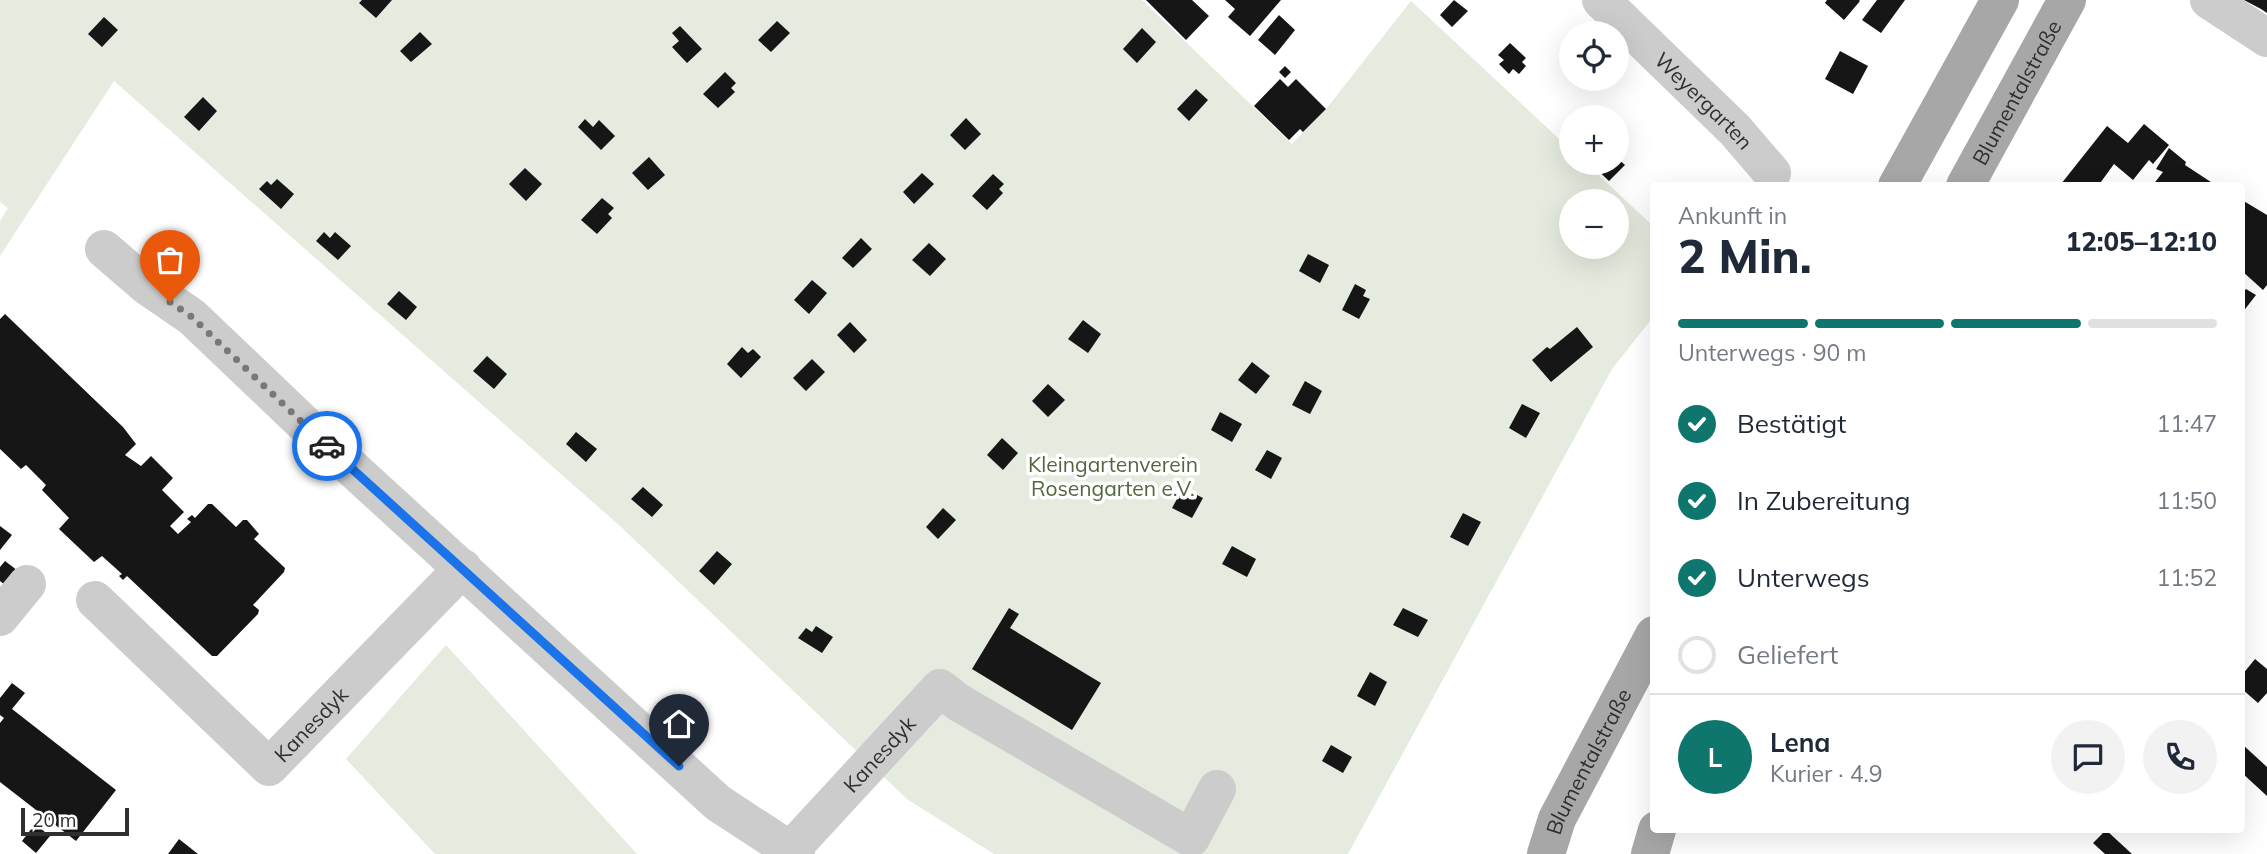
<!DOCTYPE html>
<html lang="de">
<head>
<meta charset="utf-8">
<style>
  :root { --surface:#fff; --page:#f2f2f3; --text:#1f2937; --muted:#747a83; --line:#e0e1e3; --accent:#0f766e }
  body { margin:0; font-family:Mulish,sans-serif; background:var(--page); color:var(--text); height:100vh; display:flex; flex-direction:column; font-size:26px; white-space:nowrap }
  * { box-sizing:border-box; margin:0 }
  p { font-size:23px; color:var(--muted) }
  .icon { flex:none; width:38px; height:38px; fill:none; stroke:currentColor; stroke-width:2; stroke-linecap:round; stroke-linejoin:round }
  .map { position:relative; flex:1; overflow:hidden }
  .sheet { position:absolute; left:1650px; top:182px; width:595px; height:651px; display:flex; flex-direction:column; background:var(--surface); border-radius:7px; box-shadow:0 7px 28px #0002 }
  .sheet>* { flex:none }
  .controls { position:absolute; left:1559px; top:21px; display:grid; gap:14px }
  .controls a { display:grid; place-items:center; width:70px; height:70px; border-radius:50%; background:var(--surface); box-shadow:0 7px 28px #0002; font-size:35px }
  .scale { position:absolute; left:21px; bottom:18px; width:108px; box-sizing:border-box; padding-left:7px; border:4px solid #2f2f2f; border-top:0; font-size:19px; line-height:24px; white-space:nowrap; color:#2f2f2f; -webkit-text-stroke:5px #fff; paint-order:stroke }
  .pin { position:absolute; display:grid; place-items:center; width:60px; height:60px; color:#fff; margin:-72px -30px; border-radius:50% 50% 50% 0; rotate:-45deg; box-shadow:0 0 7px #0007 }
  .pin .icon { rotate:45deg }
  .courier { position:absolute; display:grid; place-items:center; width:70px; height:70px; margin:-35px; border:5px solid #1a73e8; border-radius:50%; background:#fff; color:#222; box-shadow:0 2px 9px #0007 }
  .overview em { font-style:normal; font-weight:800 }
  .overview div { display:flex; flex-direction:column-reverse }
  .overview { display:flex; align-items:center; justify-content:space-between; height:119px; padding:0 28px }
  h1 { font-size:46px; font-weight:800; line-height:52px }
  .bar { display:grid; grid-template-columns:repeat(4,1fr); gap:10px 7px; align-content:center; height:84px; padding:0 28px }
  .bar i { height:9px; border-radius:5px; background:var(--line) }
  .bar .selected { background:var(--accent) }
  .bar p { grid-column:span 4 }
  .line { display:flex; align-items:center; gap:18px; padding:0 28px; border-top:2px solid var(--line) }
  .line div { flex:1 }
  .round { display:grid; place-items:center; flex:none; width:74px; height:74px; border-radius:37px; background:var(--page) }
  ol { padding:0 28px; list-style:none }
  li { display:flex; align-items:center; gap:21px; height:77px }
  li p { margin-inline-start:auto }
  li .icon { padding:7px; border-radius:50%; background:var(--accent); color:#fff; stroke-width:4 }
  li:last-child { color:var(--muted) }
  li i { width:38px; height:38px; border:4px solid var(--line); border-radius:50% }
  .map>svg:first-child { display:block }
  .green { fill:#e5ebde; fill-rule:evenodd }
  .building { fill:#161616 }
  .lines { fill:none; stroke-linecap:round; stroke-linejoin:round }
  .minor { stroke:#ccc; stroke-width:38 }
  .major { stroke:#a7a7a7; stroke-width:38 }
  .done { stroke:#787878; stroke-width:7; stroke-dasharray:0 12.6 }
  .route { stroke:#1a73e8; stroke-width:9 }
  .labels { text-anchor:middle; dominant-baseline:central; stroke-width:7; stroke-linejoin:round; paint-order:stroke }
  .street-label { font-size:21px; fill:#2f2f2f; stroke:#fff }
  .park-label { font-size:21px; fill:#52673f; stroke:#fff }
</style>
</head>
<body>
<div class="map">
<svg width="2267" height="854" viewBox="0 0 2267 854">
  <rect width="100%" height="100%" fill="#fff"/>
  <path class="green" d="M0,0H1142L1292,144L1326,109L1411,1L1571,150L1572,163H1586L1654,227V316L1612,369L1348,854H994L907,799L620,526L114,81L0,256V221L8,208L0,202ZM1572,201H1617V247H1572Z
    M446,645L637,854H435L346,759Z"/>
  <path class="building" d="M362,0H392L376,18L359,3Z
    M1146,0H1192L1209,16L1186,40Z
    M1225,0H1281L1250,36L1228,17L1235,9Z
    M1454,0L1468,11L1452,27L1440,15Z
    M1827,0H1859L1860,1L1844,20L1825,3Z
    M1877,0H1905L1881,33L1862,20Z
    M2244,0H2267V13L2261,9Z
    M1279,15L1295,30L1275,55L1258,40Z
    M104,17L118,30L102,47L88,34Z
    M777,21L790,33L771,52L758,40Z
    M680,26L702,49L687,63L672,47L679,41L672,33Z
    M1142,28L1156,42L1137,63L1123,49Z
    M420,32L432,44L411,62L400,51Z
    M1510,43L1526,58L1522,62L1526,66L1519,74L1513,69L1509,74L1499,64L1504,60L1498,55Z
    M1840,51L1868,66L1853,94L1825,79Z
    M1285,66L1291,72L1285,78L1279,72Z
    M725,72L736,83L731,88L735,92L718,108L703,94Z
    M1280,79L1288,87L1296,79L1326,109L1303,132L1300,129L1289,140L1254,106Z
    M1196,89L1208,100L1189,121L1177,109Z
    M203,97L217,111L199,131L184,117Z
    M966,118L981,134L965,150L950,135Z
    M585,119L593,127L599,120L615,136L601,150L578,127Z
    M2144,124L2169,145L2153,164L2149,160L2133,180L2114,164L2098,186L2061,184L2107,126L2128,143Z
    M2169,148L2186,162L2185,165L2217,186H2152L2163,172L2156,169Z
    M649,157L665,175L648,190L632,173Z
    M1617,158L1625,165L1609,181L1590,163H1617Z
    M525,168L542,184L526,201L509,184Z
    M922,173L934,184L914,204L903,192Z
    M993,174L1004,184L999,189L1003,193L987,210L972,196Z
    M277,179L294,194L281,209L259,189L267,181L271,185Z
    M602,198L614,208L608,214L612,218L597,234L581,220Z
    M2242,200L2267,215V285L2263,290L2242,271Z
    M324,232L330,238L335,232L351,246L338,260L316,241Z
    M861,238L872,249L853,268L842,258Z
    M929,243L946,259L930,276L912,260Z
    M1308,254L1329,265L1320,283L1299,271Z
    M812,280L827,293L809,314L794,300Z
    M1355,284L1366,290L1363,296L1370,299L1359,319L1342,310Z
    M2246,289L2256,295L2242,313V294Z
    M399,291L417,307L406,320L387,304Z
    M5,314L123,427L136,444L125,455L141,466L151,456L173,478L162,490L184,512L170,526L178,534L191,522L187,519L192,515L195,518L208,504H212L236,527L243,520H247L259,534L254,539L285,568L284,572L253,605L259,610L258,614L217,656H212L127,576L123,580L119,576L122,574L102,556L94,562L59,529L69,518L42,490L46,485L26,465L21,469L0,449V319Z
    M1083,320L1101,334L1088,353L1068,339Z
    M850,322L867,340L854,353L837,335Z
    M1577,327L1593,347L1551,382L1532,360L1547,347L1550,349Z
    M742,347L748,353L753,349L761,357L741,378L727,364Z
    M487,356L507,374L494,389L473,371Z
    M812,359L825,372L806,391L793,378Z
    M1252,362L1270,376L1256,394L1238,380Z
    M1305,381L1322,391L1310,414L1292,405Z
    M1048,384L1065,400L1048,417L1032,401Z
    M1522,404L1540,413L1526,438L1509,428Z
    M1220,412L1242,424L1232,442L1211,430Z
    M576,432L597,449L586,462L566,444Z
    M1002,438L1018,453L1003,470L987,455Z
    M1267,450L1282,458L1271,479L1255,470Z
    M643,487L663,505L652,517L631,499Z
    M1183,488L1203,498L1192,518L1172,508Z
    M943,508L956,520L938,539L926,527Z
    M1463,513L1481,522L1468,546L1450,537Z
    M0,526L12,535L0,550Z
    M1232,546L1256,559L1247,577L1222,564Z
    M717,551L732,564L714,585L699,571Z
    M5,561L22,574L10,589L0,581V567Z
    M1009,608L1019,614L1010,628L1101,683L1072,730L972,669Z
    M1403,608L1428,620L1418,637L1393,625Z
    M816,626L833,637L822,653L798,638L806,628L812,632Z
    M2255,659L2267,669V693L2258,703L2242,689V675Z
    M1370,672L1387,682L1375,706L1357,696Z
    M12,683L25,693L12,709L116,790L76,841L0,782V723L4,718L0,715V698Z
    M2242,744L2267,767V796L2242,773Z
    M1331,745L1352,757L1343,773L1322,761Z
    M35,824L50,836L36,853L22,841Z
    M2106,830L2132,854H2105L2093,843Z
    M179,839L198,854H168Z"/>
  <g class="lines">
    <g class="minor">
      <path id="s1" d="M1601,0L1735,130L1772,173"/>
      <path d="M2209,0L2267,38"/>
      <path d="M104,249L147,286L192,317L320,439L718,803L796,854"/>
      <path id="s2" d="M95,600L269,767L463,568"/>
      <path d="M0,617L27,584"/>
      <path id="s3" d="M787,854L940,688L958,702L1191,838L1217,789"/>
    </g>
    <g class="major">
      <path d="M1897,186L2000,0"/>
      <path id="s4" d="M1965,186L2067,0"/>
      <path id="s5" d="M1546,854L1557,819L1654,635"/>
      <path d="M1650,854L1657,830"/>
    </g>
  </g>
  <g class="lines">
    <path class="done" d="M170,302L192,317L327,446"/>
    <path class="route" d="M327,446L679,766"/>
  </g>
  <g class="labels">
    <g class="street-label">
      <text stroke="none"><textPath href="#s4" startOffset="107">Blumentalstraße</textPath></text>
      <text stroke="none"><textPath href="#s1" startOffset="144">Weyergarten</textPath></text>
      <text stroke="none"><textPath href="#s2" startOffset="301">Kanesdyk</textPath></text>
      <text stroke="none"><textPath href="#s3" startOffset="136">Kanesdyk</textPath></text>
      <text stroke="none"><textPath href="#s5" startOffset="102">Blumentalstraße</textPath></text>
    </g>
    <g class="park-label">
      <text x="1113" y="464">Kleingartenverein<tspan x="1113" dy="24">Rosengarten e.V.</tspan></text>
    </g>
  </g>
</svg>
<div class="controls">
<a><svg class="icon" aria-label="locate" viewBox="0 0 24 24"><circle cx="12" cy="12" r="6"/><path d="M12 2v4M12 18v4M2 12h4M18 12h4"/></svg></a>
<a>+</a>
<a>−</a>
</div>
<div class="scale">20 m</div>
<div class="pin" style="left:170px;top:302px;background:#ea580c"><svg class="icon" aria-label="bag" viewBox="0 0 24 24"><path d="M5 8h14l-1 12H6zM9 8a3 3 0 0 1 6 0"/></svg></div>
<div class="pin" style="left:679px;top:766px;background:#1f2937"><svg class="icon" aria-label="home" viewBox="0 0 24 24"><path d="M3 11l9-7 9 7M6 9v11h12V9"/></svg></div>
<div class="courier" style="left:327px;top:446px"><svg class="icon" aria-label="car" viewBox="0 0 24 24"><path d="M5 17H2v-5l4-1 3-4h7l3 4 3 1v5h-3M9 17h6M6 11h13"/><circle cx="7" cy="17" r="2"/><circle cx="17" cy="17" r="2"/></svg></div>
<section class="sheet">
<div class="overview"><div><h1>2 Min.</h1><p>Ankunft in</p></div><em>12:05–12:10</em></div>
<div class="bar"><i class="selected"></i><i class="selected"></i><i class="selected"></i><i></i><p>Unterwegs · 90 m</p></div>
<ol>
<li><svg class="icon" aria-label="check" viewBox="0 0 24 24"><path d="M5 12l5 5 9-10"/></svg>Bestätigt<p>11:47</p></li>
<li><svg class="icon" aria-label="check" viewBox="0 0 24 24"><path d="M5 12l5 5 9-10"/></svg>In Zubereitung<p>11:50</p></li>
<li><svg class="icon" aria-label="check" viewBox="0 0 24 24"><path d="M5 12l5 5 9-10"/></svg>Unterwegs<p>11:52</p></li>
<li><i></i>Geliefert</li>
</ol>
<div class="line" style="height:126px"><b class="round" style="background:var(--accent);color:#fff">L</b><div><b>Lena</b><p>Kurier · 4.9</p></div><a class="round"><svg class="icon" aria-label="chat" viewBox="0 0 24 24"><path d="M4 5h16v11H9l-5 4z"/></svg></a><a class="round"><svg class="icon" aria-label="phone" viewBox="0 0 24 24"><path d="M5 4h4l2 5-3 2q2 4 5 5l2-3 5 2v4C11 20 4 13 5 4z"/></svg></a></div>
</section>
</div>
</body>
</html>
